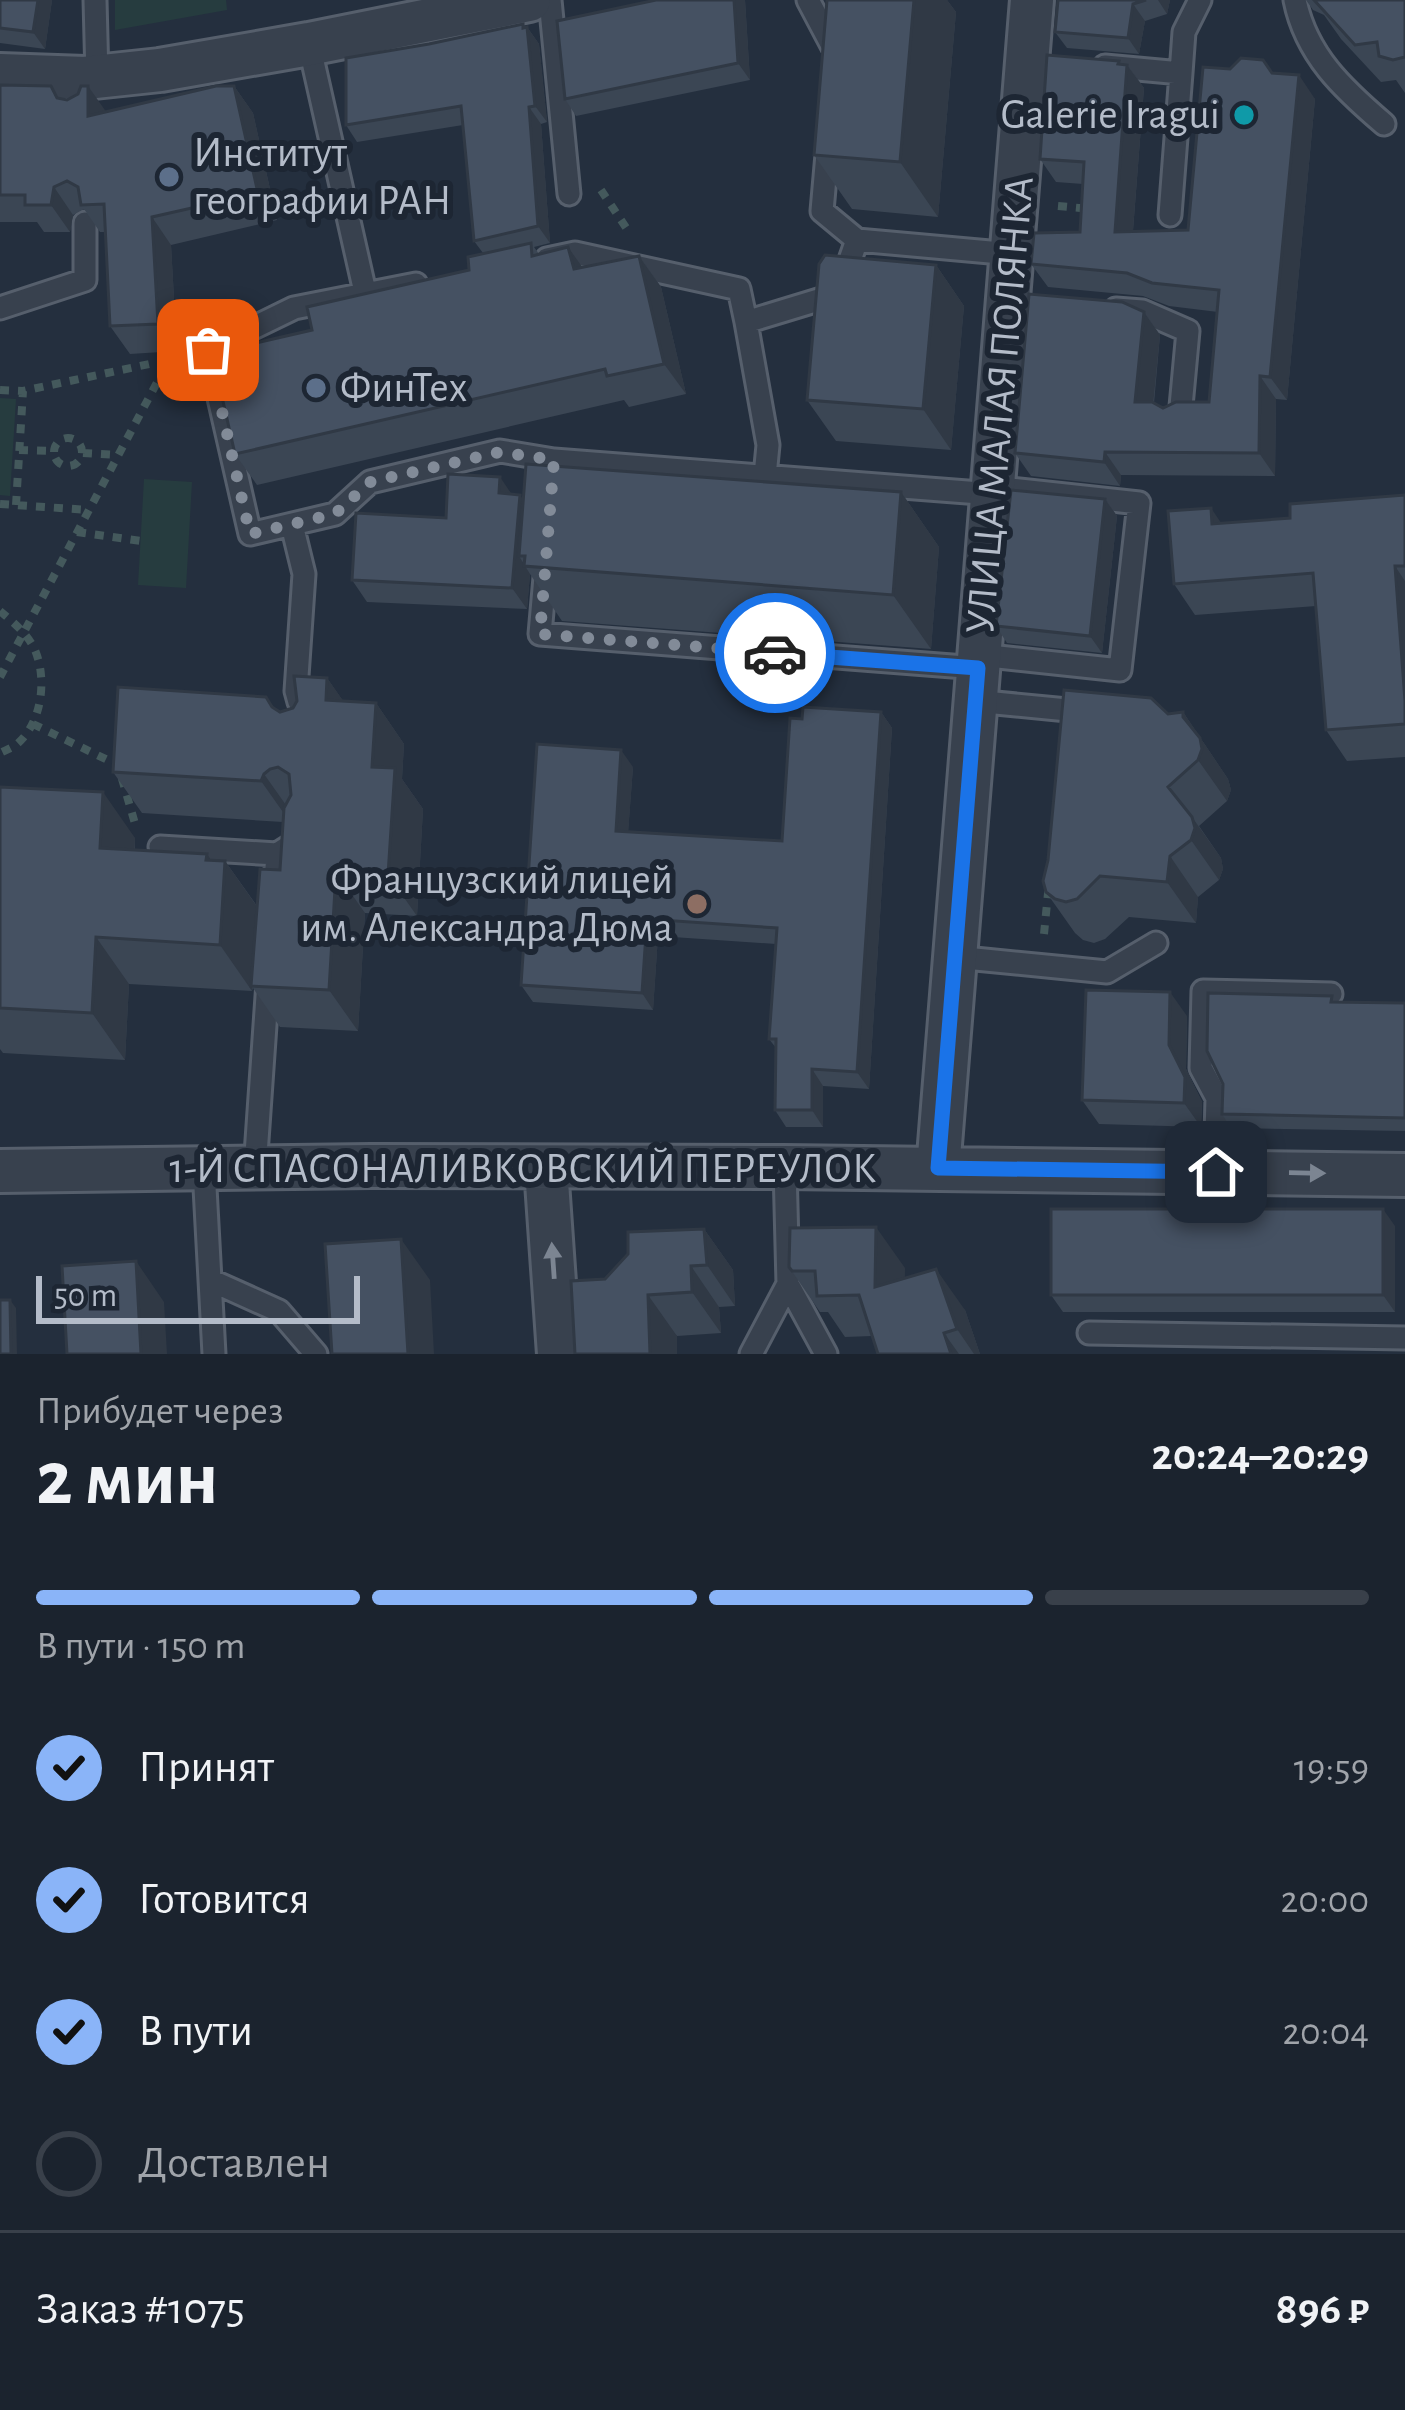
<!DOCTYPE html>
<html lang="ru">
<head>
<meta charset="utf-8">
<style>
  :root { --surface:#1b232e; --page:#282f3a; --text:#f1f3f6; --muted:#a0a4aa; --line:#39404a; --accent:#8ab4f8 }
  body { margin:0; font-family:"Alegreya Sans",sans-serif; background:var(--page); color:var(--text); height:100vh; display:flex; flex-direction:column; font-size:45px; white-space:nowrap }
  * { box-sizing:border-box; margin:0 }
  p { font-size:39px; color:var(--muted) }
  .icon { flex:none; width:66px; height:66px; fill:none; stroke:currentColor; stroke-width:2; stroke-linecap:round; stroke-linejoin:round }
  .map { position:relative; height:1354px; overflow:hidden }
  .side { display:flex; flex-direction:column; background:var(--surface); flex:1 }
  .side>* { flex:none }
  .scale { position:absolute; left:36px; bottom:30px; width:324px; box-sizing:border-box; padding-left:12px; border:6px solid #b4bcc9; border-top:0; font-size:33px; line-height:42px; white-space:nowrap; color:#b4bcc9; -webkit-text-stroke:9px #1d2633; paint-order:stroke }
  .pin { position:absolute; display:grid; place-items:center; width:102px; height:102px; color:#fff; margin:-51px; border-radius:24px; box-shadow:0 6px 18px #0006 }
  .courier { position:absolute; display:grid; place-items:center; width:120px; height:120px; margin:-60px; border:9px solid #1a73e8; border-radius:50%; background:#fff; color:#222; box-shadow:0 3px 15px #0007 }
  .summary em { font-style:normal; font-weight:700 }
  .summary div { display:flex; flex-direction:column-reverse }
  .summary { display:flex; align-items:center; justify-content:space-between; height:204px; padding:0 36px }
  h1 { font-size:78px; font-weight:700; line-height:90px }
  .bar { display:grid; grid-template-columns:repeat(4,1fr); gap:18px 12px; align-content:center; height:144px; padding:0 36px }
  .bar i { height:15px; border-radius:9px; background:var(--line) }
  .bar .current { background:var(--accent) }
  .bar p { grid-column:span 4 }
  .line { display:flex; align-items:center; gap:30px; padding:0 36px; border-top:3px solid var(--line) }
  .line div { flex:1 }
  ol { padding:0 36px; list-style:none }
  li { display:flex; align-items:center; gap:36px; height:132px }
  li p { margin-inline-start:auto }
  li .icon { padding:12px; border-radius:50%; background:var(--accent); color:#111; stroke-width:4 }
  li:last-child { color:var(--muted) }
  li i { width:66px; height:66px; border:6px solid var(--line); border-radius:50% }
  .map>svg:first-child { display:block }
  .green { fill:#263c3f }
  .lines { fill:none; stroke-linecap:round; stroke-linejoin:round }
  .service-casing { stroke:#565f6c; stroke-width:27 }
  .minor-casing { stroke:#565f6c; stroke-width:48 }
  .path { stroke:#44595c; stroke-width:8; stroke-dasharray:9 9; stroke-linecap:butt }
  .service { stroke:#38414e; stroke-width:21 }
  .minor { stroke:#38414e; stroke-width:42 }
  .wall { fill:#3b4654 }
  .shaded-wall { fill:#303945 }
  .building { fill:#455162; stroke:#303945; stroke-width:3 }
  .oneway { fill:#7c8592 }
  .done { stroke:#828b98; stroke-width:12; stroke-dasharray:0 21.6 }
  .route { stroke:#1a73e8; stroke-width:15 }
  .culture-dot { fill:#0f9aa8; stroke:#1d2633; stroke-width:4.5 }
  .service-dot { fill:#5c6f8a; stroke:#1d2633; stroke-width:4.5 }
  .education-dot { fill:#8d6e63; stroke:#1d2633; stroke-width:4.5 }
  .labels { text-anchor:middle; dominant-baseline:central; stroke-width:12; stroke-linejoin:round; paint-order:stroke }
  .poi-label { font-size:42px; fill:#b4bcc9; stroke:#1d2633; text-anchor:end }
  .street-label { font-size:42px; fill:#b4bcc9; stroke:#1d2633 }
</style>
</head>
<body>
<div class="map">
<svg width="1405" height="1354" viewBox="0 0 1405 1354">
  <rect width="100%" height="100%" fill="#242f3e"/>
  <path class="green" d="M115,0H226L227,10L115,30Z
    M0,398L16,399L10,496L0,495Z
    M144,479L192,482L186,588L138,585Z"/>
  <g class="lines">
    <defs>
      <path id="service" d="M95,0L97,77
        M550,0L569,194
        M808,0L836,53V58
        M1295,0C1306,55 1343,89 1384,124
        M309,44L365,292
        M1105,66L1181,73L1170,215
        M1181,73L1184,32L1200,0
        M828,143L822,211L857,240
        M547,259L575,253L739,289L746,322L838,294L857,240L1012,254
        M416,284L294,308L208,350L250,534L335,514L370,482L500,451L554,460
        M0,308L85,280V223
        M1116,309L1142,311L1188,331L1180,417
        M746,322L768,445L765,476
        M553,470L554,460L993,494
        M292,525L304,574L296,691L299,702
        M546,566L540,634L978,668
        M980,655L1120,670L1139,503L993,487
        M975,701L1088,712
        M160,847L277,854
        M274,897L277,854L305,836
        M955,957L1107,972L1156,943
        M785,1167L788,1284L826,1354
        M204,1169L214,1354
        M255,1169L268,982
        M1215,1172L1217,1098L1201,1068L1203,991L1331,994
        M210,1280L279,1311L316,1354
        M1089,1333L1405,1338
        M751,1354L788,1284"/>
      <path id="minor" d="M0,75L85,78L160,70L309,44L529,0
        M546,1168L559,1354
        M938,1169L1032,0
        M0,1171L371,1166L785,1167L1405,1175"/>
    </defs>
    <use href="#service" class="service-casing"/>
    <use href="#minor" class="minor-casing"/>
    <path class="path" d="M601,190L629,232
      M1058,206L1091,209
      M0,390L23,391
      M54 452a14 14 0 1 1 28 0a14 14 0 1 1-28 0Z
      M19,450L53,451
      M83,453L117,455
      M0,504L89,510
      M16,505L23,391L168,360
      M77,532L141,541
      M0,611C12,621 25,632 33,646C48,675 43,722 17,744C12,748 6,750 0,753
      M0,677L169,360L180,357
      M33,724L118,765L136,827
      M1044,934L1049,883"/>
    <use href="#service" class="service"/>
    <use href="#minor" class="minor"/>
  </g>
  <path class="wall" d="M0,0H52L45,49L0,43Z
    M656,0H745L750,80L576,116L565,99Z
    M827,0H947L956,12L938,217L852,209L814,155Z
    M1058,0H1170L1167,14L1145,21L1139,54L1067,48L1055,32Z
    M1306,0H1405V93L1396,80L1381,82L1341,39L1324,15L1313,10Z
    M527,27L539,44L547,122L541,124L550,243L534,247L539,254L583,267L639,256L661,287L686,394L629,407L624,400L257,485L235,454L312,330L469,270L483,253L474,241L463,125L357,142L346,125Z
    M1121,64L1127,65L1144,88L1133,231L1188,230L1273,73L1315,99L1287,400L1276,399L1275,476L1121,475L1120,486L1031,476L1015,453L1144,312L1160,335L1154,403L1163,408L1209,402L1218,312L1169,306L1143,296L1048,287L1031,264L1080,232L1083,184L1056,182L1040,159Z
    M0,85L60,99L106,111L234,86L253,113L277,220L171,245L177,351L130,354L110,326L105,232H100L84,209L73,215L70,232H44L37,222H0Z
    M936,265L964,306L951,450L836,441L807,400Z
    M901,492L939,547L931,649L562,621L530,574L527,609L367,602L352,580L446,518L512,494L523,500Z
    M1405,495V757L1347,761L1326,730L1316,606L1195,615L1174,584L1222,523L1290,518Z
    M1105,499L1117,516L1102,653L1007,643L996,626Z
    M327,678L343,701L376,703L404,744L402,779L423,809L417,916L365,913L358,1031L280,1027L253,988L252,991L129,984L125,1060L3,1053L0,1049V787L135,838V850L225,861L257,906L280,870L283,822L142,813L113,772L266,697L275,709L280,712L293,708Z
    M881,712L892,728L869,1089L823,1086V1127H786L775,1110L776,1048L769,1039L776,944L658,936L653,1010L533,1002L521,985L633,767L628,832L782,841L802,719Z
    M1183,712L1228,779L1231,790L1227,801L1199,826L1221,858L1223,869L1219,880L1198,897L1196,923L1129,917L1105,939L1094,943L1083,940L1075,933L1046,892L1168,714Z
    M1336,1002L1405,1003V1131L1231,1128L1222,1114Z
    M1187,1016L1186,1069L1202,1102L1201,1127L1099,1124L1082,1100Z
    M1395,1226V1312H1063L1051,1295Z
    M704,1229L733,1270L735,1306L719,1307L721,1333L677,1336L605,1279L628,1254Z
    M789,1267L905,1268L904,1278L965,1310L980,1354H878L872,1336L845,1337L828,1312H820Z"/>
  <path class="shaded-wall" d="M38,0H52L45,49L33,32Z
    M734,0H745L750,80L738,63Z
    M914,0H947L956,12L938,217L900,162Z
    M1158,0H1170L1167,14Z
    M1133,4L1145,21L1139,54L1128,38Z
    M523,24L528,31L527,27L539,44L547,122L535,106Z
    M1119,61L1127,73V65L1144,88L1131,255L1115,232Z
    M1299,75L1315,99L1287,400L1270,377Z
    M88,86L107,113L88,116Z
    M234,86L253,113L277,220L258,193Z
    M529,107L541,124L550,243L538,226Z
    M54,187L73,215L70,232L51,205Z
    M152,217L171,245L177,351L158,324Z
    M568,247L590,278L574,269Z
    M639,256L661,287L686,394L664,364Z
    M936,265L964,306L951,450L923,409Z
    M1144,312L1160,335L1151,425L1135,402Z
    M1260,376L1276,399L1275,476L1259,453Z
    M1105,452L1121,475L1120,486L1104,462Z
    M500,477L515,499L499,493Z
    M901,492L939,547L931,649L893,595Z
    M520,495L534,516L525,556H519L530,574L527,609L512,588Z
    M1105,499L1117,516L1102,653L1090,636Z
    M1211,508L1232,539L1212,524Z
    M1395,566L1405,581V701Z
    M327,678L356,719L326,700Z
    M376,703L404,744L402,779L423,809L417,916L388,875L372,767Z
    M881,712L892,728L869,1089L857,1072Z
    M1183,712L1228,779L1231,790L1227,801L1198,760L1183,717Z
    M621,750L633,767L627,848L616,831Z
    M264,774L293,815L290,822L261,781Z
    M103,792L135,838L133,894L100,848Z
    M1192,817L1221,858L1223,869L1219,880L1191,840Z
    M207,854L224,879L225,861L258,908L252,991L220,945Z
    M1170,856L1198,897L1196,923L1167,882Z
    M336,872L365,913L358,1031L329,990Z
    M647,919L658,936L653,1010L642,993Z
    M96,937L129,984L125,1060L92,1013Z
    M1170,992L1187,1016L1186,1069L1202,1102L1201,1127L1184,1103L1169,1045Z
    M812,1069L823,1086V1127L812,1110Z
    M1383,1209L1395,1226V1312L1383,1295Z
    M876,1227L905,1268L904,1328L875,1287Z
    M704,1229L733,1270L735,1306L707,1265Z
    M401,1239L430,1280L434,1354H408Z
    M136,1261L164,1302L167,1354H141Z
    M691,1266L719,1307L721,1333L692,1292Z
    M936,1269L965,1310L980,1354H974L957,1329Z
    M648,1295L677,1336V1354H650Z
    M10,1300L16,1308L17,1354H11Z
    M944,1333L959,1354H951Z"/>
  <path class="building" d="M0,0H38L33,32L0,28Z
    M656,0H734L738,63L565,99L557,21Z
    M827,0H914L900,162L814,155Z
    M1058,0H1146L1133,4L1128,38L1055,32Z
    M1314,0H1405V57L1393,60L1379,56L1377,42L1355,45Z
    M523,24V28L527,27L535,106L529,107L538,226L474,241L461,106L346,125V58L429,44Z
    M1047,55L1119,61L1118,64L1127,65L1115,232L1188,230L1203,67L1230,69L1241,58L1263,60L1272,73L1299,75L1270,377L1260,376L1259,453L1105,452L1104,462L1015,453L1029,294L1122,302L1144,312L1135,402H1152L1163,408L1176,402H1209L1219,290L1152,283L1127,273L1031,264L1034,233L1080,232L1084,162L1040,159Z
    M0,85L51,86L57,98L67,100L78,94L81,86H88V116L216,86H234L258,193L152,217L158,324L110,326L104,204L81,205L78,187L67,181L54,187L51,205H25V195H0Z
    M531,243L532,256L568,247L574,269L639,256L664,364L607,376L605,369L235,454L212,353L312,330L307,307L469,270L468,257Z
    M825,255L936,265L923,409L807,400L819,264Z
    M526,464L901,492L893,595L524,566L525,556H519Z
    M448,474L500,477L499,493L520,495L512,588L352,580L356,513L446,518Z
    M1011,490L1105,499L1090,636L996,626Z
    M1405,495V566H1395L1405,701V724L1326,730L1313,573L1174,584L1168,511L1211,508L1212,524L1290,518V504Z
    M294,676L327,678L326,700L376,703L372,767L395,768L388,875L336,872L329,990L251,986L260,869L280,870L284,808L291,795L289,774L278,767L270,769L264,774L261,781L113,772L118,687L266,697L272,707L280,712L293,708L297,701Z
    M1064,690L1151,698L1168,714L1183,712V717L1200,738L1202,749L1198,760L1168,787L1192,817L1195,828L1191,840L1170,856L1167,882L1100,876L1077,899L1066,902L1055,899L1046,892L1043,881L1048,860Z
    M803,707L881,712L857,1072L812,1069V1110H775L776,1039H769L777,928L647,919L642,993L521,985L537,744L621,750L616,831L782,841L790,718L802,719Z
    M0,787L103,792L100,848L207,854L206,860L225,861L220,945L96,937L92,1013L0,1008Z
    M1086,990L1170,992L1169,1045L1185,1077L1184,1103L1082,1100Z
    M1208,993L1332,996L1331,1002L1405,1003V1118L1222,1114L1223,1084L1207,1051Z
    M1051,1209H1383V1295H1051Z
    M876,1227L875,1287L936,1269L957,1329L944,1333L951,1354H878L859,1295L817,1296L815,1271H792L789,1267L790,1228Z
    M704,1229L707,1265L691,1266L692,1292L648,1295L650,1354H575L571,1281L605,1279L628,1254V1232Z
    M401,1239L408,1354H332L325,1244Z
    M136,1261L141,1354H67L62,1266Z
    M0,1300H10L11,1354H0Z"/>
  <defs><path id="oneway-solid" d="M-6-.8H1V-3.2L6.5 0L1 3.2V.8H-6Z" transform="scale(3)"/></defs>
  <g class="oneway">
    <use href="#oneway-solid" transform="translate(1307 1173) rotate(1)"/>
    <use href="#oneway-solid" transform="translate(553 1261) rotate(-94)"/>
  </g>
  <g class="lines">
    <path class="done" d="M208,350L250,534L335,514L370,482L500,452L554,460L540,634L775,653"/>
    <path class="route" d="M775,653L978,668L938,1168L1216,1172"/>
  </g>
  <circle class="culture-dot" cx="1244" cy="115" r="12"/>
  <g class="service-dot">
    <circle cx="169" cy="177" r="12"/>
    <circle cx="316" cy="388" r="12"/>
  </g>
  <circle class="education-dot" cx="697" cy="904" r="12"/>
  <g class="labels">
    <g class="poi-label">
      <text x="1220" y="115">Galerie Iragui</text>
      <text x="193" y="153" text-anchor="start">Институт<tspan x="193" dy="48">географии РАН</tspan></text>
      <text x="340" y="388" text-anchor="start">ФинТех</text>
      <text x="673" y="880">Французский лицей<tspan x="673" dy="48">им. Александра Дюма</tspan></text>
    </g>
    <g class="street-label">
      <text transform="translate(1000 405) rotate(-85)">УЛИЦА МАЛАЯ ПОЛЯНКА</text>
      <text x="523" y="1169">1-Й СПАСОНАЛИВКОВСКИЙ ПЕРЕУЛОК</text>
    </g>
  </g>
</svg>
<div class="scale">50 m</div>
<div class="pin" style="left:208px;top:350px;background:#ea580c"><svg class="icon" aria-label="bag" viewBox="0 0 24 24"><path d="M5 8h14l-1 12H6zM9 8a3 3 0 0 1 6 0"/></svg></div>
<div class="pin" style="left:1216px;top:1172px;background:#1f2937"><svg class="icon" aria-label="home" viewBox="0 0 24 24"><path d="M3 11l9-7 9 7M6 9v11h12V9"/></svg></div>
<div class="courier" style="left:775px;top:653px"><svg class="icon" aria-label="car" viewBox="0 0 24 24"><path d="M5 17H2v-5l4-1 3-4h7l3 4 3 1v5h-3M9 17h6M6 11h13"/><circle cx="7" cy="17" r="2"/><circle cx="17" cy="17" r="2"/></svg></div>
</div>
<section class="side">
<div class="summary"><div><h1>2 мин</h1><p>Прибудет через</p></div><em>20:24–20:29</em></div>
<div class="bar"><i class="current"></i><i class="current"></i><i class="current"></i><i></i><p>В пути · 150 m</p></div>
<ol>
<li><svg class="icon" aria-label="check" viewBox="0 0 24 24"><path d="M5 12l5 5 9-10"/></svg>Принят<p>19:59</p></li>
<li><svg class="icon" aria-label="check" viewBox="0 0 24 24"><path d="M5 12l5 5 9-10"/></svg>Готовится<p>20:00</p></li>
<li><svg class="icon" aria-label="check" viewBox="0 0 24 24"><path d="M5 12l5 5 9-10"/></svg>В пути<p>20:04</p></li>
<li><i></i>Доставлен</li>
</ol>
<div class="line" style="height:156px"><div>Заказ #1075</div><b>896 ₽</b></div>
</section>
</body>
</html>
